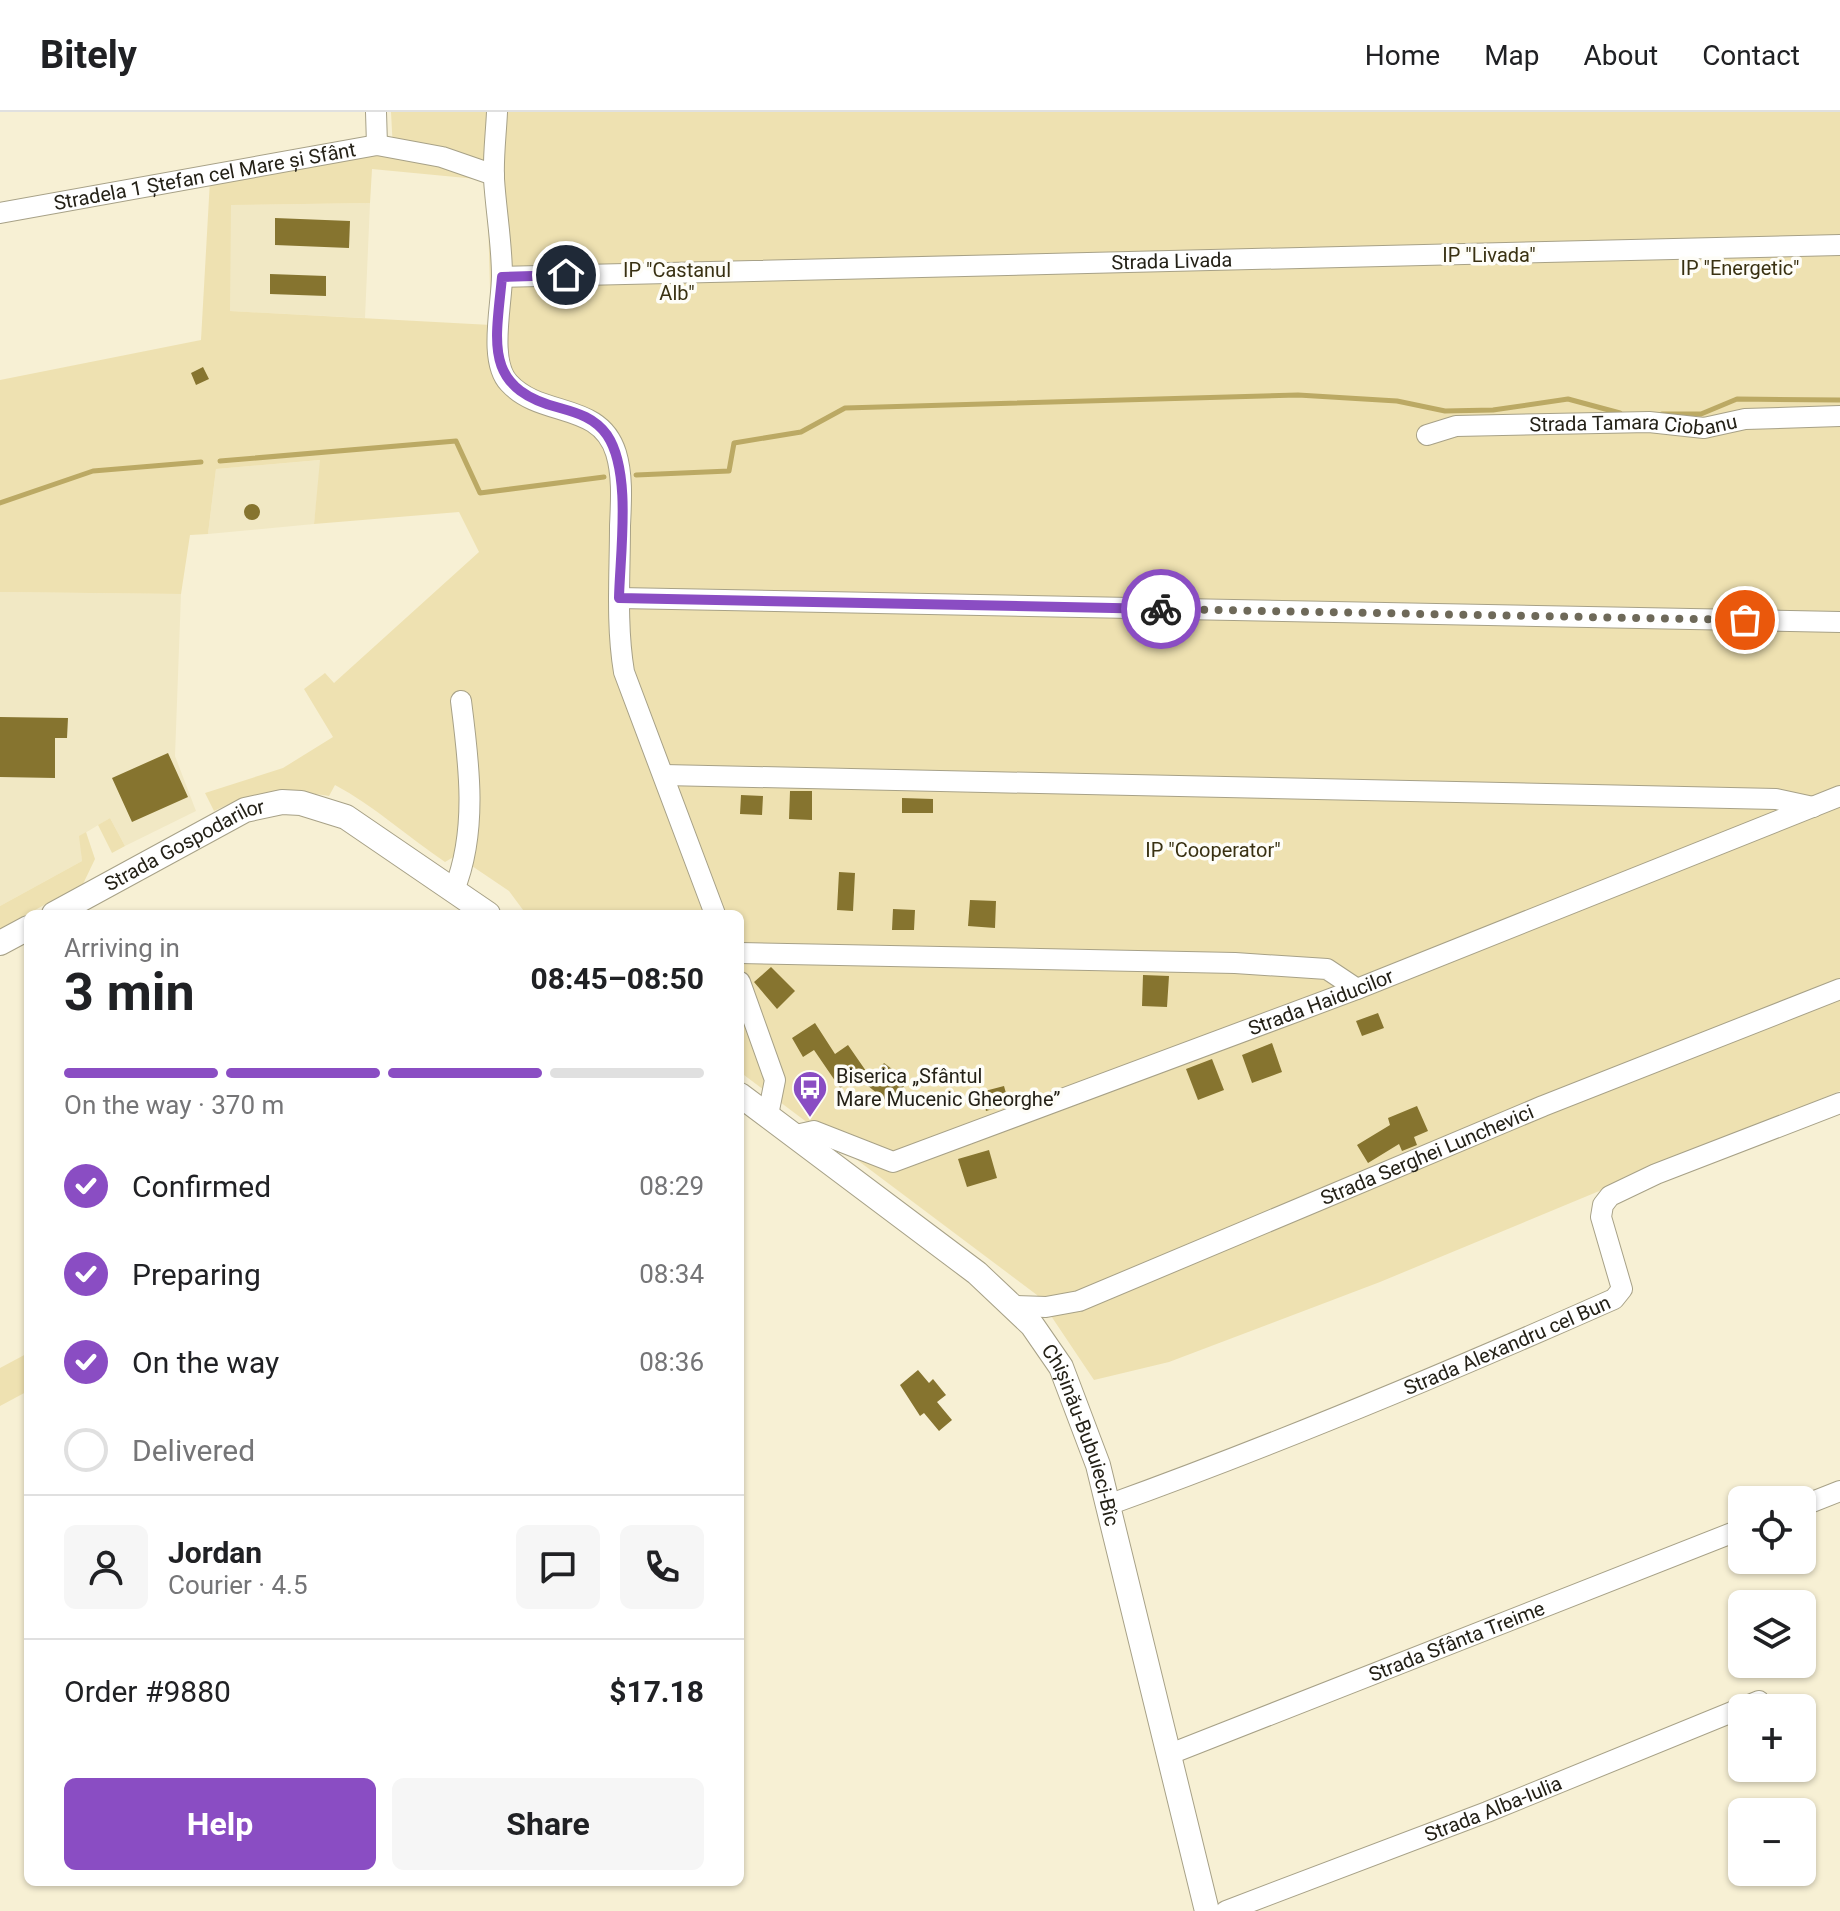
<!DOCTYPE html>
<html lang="en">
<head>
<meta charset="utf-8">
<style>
  :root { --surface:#fff; --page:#f6f6f6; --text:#202124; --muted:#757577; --line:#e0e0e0; --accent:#8a4dc3 }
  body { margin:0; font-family:Roboto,sans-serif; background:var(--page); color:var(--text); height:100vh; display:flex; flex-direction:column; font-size:30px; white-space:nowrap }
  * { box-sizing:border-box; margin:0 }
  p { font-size:26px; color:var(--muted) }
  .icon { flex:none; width:44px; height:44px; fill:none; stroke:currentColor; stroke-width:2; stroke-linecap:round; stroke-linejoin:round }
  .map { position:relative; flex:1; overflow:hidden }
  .details { position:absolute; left:24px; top:798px; width:720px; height:976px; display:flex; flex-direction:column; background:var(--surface); border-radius:12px; box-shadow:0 2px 6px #0004 }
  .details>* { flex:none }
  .tools { position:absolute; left:1728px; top:1374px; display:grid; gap:16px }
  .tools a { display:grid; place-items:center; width:88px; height:88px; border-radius:12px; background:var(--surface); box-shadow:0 2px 6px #0004; font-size:40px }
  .pin { position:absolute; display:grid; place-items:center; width:68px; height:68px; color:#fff; margin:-34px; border:4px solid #fff; border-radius:50%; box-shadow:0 2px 8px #0007 }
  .courier { position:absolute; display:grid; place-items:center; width:80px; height:80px; margin:-40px; border:6px solid #8a4dc3; border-radius:50%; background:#fff; color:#222; box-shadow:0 2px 10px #0007 }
  .overview em { font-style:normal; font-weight:700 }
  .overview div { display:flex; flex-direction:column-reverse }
  .overview { display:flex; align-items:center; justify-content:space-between; height:136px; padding:0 40px }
  h1 { font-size:52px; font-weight:700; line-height:60px }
  .bar { display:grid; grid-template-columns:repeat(4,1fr); gap:12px 8px; align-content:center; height:96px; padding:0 40px }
  .bar i { height:10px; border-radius:6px; background:var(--line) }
  .bar .selected { background:var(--accent) }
  .bar p { grid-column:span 4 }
  .line { display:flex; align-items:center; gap:20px; padding:0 40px; border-top:2px solid var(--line) }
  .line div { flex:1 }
  .round { display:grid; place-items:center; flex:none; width:84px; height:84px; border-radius:12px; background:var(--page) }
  ol { padding:0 40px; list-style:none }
  li { display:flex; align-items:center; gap:24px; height:88px }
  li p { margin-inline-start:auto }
  li .icon { padding:8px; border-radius:50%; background:var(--accent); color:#fff; stroke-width:4 }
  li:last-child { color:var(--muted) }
  li i { width:44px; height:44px; border:4px solid var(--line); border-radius:50% }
  .button { display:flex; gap:16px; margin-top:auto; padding:16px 40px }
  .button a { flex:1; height:92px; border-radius:12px; background:var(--accent); color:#fff; font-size:32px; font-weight:700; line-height:92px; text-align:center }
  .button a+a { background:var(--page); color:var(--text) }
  header { display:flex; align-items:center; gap:48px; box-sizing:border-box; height:112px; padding:0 40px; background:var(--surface); border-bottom:2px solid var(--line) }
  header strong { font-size:38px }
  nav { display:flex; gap:44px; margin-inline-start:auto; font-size:28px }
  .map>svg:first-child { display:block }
  .built { fill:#f1e8c4 }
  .green { fill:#eee1b1; fill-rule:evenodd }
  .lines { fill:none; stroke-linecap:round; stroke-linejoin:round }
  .stream { stroke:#bba964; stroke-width:5 }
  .building { fill:#86742f }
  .minor-casing { stroke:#a7a187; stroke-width:22 }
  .tertiary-casing { stroke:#a7a187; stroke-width:26 }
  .minor { stroke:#fff; stroke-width:20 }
  .tertiary { stroke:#fff; stroke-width:24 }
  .done { stroke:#6e6959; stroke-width:8; stroke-dasharray:0 14.4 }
  .route { stroke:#8a4dc3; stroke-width:10 }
  .labels { text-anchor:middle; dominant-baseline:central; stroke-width:7; stroke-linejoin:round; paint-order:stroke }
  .street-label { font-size:20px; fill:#242117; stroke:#fefdf7 }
  .park-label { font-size:20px; fill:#393112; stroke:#fefdf7 }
  .poi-label { font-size:20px; fill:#242117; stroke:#fefdf7; text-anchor:start }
</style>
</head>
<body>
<header>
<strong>Bitely</strong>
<nav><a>Home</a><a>Map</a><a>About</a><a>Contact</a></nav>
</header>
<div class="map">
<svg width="1840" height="1799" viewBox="0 0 1840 1799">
  <rect width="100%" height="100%" fill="#f7f0d4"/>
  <path class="built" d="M370,91L365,206L229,199L230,93Z
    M321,348L314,412L208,422L216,357Z
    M0,480L181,482L175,644L196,699L125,734L110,706L80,724L82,749L0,794Z"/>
  <path class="green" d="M391,0H1840V979L1380,1170L1169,1250L1094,1268L1037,1183L740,960V802H526L509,779L472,754L473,749L457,743L445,750C408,725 373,693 335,673L329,684C281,676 258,678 214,699L205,681L283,656L333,625L304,577L325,561L334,571L479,440L459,400L314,412L320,348L216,357L208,422L190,423L181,482L0,480V268L201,228L210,68L393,38ZM372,57L487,68L491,213L230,199L231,93L370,91Z
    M110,706L125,734L112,741L98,713Z
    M86,720L95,747L83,772L0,817V794L82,749L79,724Z
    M28,1241V1279L0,1294V1256Z"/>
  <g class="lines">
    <path class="stream" d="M1662,302H1701L1737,287L1840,288
      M220,349L456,329L480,381L604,365
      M636,363L729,359L734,331L801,320L845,296L1298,283L1397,289L1445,299L1493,298L1568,287L1620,301
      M0,391L93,359L201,350"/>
  </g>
  <path class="building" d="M275,106L350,109L349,136L275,133Z
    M270,162L326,164V184L270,182Z
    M203,255L209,267L196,273L191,261Z
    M244 400a8 8 0 1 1 16 0a8 8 0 1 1-16 0Z
    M0,605L68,606L67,626H55V666L0,665Z
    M168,641L188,685L132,710L112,666Z
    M790,679H812V708L789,707Z
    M741,683L763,684L762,703L740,702Z
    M902,686L933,687V701H902Z
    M839,760L855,761L853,799L837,798Z
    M970,788L996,789L995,816L968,814Z
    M893,797L915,798L914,818H892Z
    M771,855L795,879L777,897L754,870Z
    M1143,863L1169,864L1167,895L1142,894Z
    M1378,901L1384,916L1362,924L1356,909Z
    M815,911L835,942L848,933L866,959L840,976L814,938L803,945L792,926Z
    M1272,931L1282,960L1252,971L1242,943Z
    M1212,947L1224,978L1198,988L1186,957Z
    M884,951L908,969L890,992L867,973Z
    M1004,974L1009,992L986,999L981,980Z
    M1417,994L1428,1019L1414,1025L1417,1033L1402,1039L1399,1032L1368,1051L1357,1033L1390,1013L1388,1006Z
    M989,1038L997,1066L967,1075L958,1047Z
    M918,1258L929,1271L933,1267L946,1283L937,1290L952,1308L939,1319L924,1301L920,1304L900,1273Z"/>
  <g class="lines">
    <defs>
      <g id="minor">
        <path d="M376,0L377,33"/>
        <path d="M497,0C496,22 493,45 494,67C496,99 502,132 502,164C502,192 488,249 509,271C541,306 600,289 616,341C623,364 621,391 620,414C620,463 616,512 624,560L715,802"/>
        <path id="s1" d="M0,101L377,33L442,45L494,63"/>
        <path id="s2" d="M502,165L1840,133"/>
        <path id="s3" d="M1427,323L1456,314L1649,310L1704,316L1745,307L1840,304"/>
        <path d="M619,486L1840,510"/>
        <path d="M664,663L1776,687L1813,695"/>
        <path d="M454,778C478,719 469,651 461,589"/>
        <path d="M740,841L1235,851L1327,857L1357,877"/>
        <path d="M740,870L775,968L768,1003"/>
        <path id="s4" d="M796,1023L814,1019L893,1050L1357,877L1840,684"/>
        <path id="s5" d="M1013,1194L1046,1195L1079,1189L1543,994L1840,877"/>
        <path id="s6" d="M1108,1393C1280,1331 1447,1261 1614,1187L1622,1177L1601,1105L1603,1093L1610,1084L1656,1062L1840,991"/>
        <path d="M1802,1394L1840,1379"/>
        <path id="s7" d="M1170,1642L1742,1417"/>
        <path id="s8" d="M1226,1799L1487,1700L1759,1589"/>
      </g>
      <g id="tertiary">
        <path id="s9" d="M54,802L245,698L282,690L301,691L346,705L488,802"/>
        <path d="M0,831L28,816"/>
        <path id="s10" d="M740,983L977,1161L1032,1213L1061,1255L1098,1353L1207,1799"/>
      </g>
    </defs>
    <use href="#minor" class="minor-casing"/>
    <use href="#tertiary" class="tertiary-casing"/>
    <use href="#minor" class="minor"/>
    <use href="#tertiary" class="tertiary"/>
  </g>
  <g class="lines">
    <path class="done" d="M1161,497L1745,508"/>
    <path class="route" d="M566,163L502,165C496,230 482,276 560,296C578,301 595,306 607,323C632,360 620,441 619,486L1161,497"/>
  </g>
  <defs>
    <symbol id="bus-pin" viewBox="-11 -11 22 30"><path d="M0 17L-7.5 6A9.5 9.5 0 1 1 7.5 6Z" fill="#8a4dc3" stroke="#fefdf7"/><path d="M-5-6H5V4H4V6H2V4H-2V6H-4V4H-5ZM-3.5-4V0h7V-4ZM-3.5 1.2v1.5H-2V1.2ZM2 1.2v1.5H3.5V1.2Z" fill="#fff"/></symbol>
  </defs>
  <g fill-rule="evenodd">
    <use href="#bus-pin" x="790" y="956" width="40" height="54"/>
  </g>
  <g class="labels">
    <g class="street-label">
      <text stroke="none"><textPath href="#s1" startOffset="208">Stradela 1 Ștefan cel Mare și Sfânt</textPath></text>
      <text stroke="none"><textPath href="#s2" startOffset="670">Strada Livada</textPath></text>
      <text stroke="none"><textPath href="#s3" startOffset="208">Strada Tamara Ciobanu</textPath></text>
      <text stroke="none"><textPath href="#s9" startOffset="148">Strada Gospodarilor</textPath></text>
      <text stroke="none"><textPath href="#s4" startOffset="560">Strada Haiducilor</textPath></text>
      <text stroke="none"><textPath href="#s5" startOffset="444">Strada Serghei Lunchevici</textPath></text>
      <text stroke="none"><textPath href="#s6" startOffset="430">Strada Alexandru cel Bun</textPath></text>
      <text stroke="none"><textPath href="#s10" startOffset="494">Chișinău-Bubuieci-Bîc</textPath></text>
      <text stroke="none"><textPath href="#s7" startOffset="308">Strada Sfânta Treime</textPath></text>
      <text stroke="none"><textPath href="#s8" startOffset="286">Strada Alba-Iulia</textPath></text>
    </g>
    <g class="park-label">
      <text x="1489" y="143">IP "Livada"</text>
      <text x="1740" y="156">IP "Energetic"</text>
      <text x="677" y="158">IP "Castanul<tspan x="677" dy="23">Alb"</tspan></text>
      <text x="1213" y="738">IP "Cooperator"</text>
    </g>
    <g class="poi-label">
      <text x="836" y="964">Biserica „Sfântul<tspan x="836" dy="23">Mare Mucenic Gheorghe”</tspan></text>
    </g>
  </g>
</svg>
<div class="tools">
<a><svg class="icon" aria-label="locate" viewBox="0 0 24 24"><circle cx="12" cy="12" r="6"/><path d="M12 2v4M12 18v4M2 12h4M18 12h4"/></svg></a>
<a><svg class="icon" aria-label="layers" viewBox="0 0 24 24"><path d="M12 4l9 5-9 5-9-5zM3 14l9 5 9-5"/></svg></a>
<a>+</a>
<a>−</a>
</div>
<div class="pin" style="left:1745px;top:508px;background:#ea580c"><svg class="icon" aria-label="bag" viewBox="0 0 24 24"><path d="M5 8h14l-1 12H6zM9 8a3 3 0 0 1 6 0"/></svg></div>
<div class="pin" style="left:566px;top:163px;background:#1f2937"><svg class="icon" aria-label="home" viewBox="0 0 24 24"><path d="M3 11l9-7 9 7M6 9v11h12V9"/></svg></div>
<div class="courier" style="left:1161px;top:497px"><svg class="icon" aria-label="bike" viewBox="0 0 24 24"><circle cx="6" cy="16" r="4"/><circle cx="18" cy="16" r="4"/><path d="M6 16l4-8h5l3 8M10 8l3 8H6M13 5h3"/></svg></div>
<section class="details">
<div class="overview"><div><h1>3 min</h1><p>Arriving in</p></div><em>08:45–08:50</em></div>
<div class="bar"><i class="selected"></i><i class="selected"></i><i class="selected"></i><i></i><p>On the way · 370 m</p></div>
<ol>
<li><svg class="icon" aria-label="check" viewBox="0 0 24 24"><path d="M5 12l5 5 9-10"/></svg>Confirmed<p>08:29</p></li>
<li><svg class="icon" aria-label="check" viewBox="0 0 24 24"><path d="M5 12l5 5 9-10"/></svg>Preparing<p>08:34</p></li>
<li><svg class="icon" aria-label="check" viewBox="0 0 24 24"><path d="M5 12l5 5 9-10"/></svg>On the way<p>08:36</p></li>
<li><i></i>Delivered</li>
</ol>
<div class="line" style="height:144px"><a class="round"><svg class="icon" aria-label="person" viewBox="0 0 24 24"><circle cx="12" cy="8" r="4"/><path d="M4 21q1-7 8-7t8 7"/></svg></a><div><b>Jordan</b><p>Courier · 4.5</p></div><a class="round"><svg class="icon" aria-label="chat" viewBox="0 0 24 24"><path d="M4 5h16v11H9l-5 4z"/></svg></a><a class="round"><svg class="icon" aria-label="phone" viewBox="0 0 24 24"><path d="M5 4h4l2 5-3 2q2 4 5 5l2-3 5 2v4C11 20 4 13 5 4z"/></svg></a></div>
<div class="line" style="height:104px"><div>Order #9880</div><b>$17.18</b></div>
<div class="button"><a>Help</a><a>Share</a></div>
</section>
</div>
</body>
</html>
